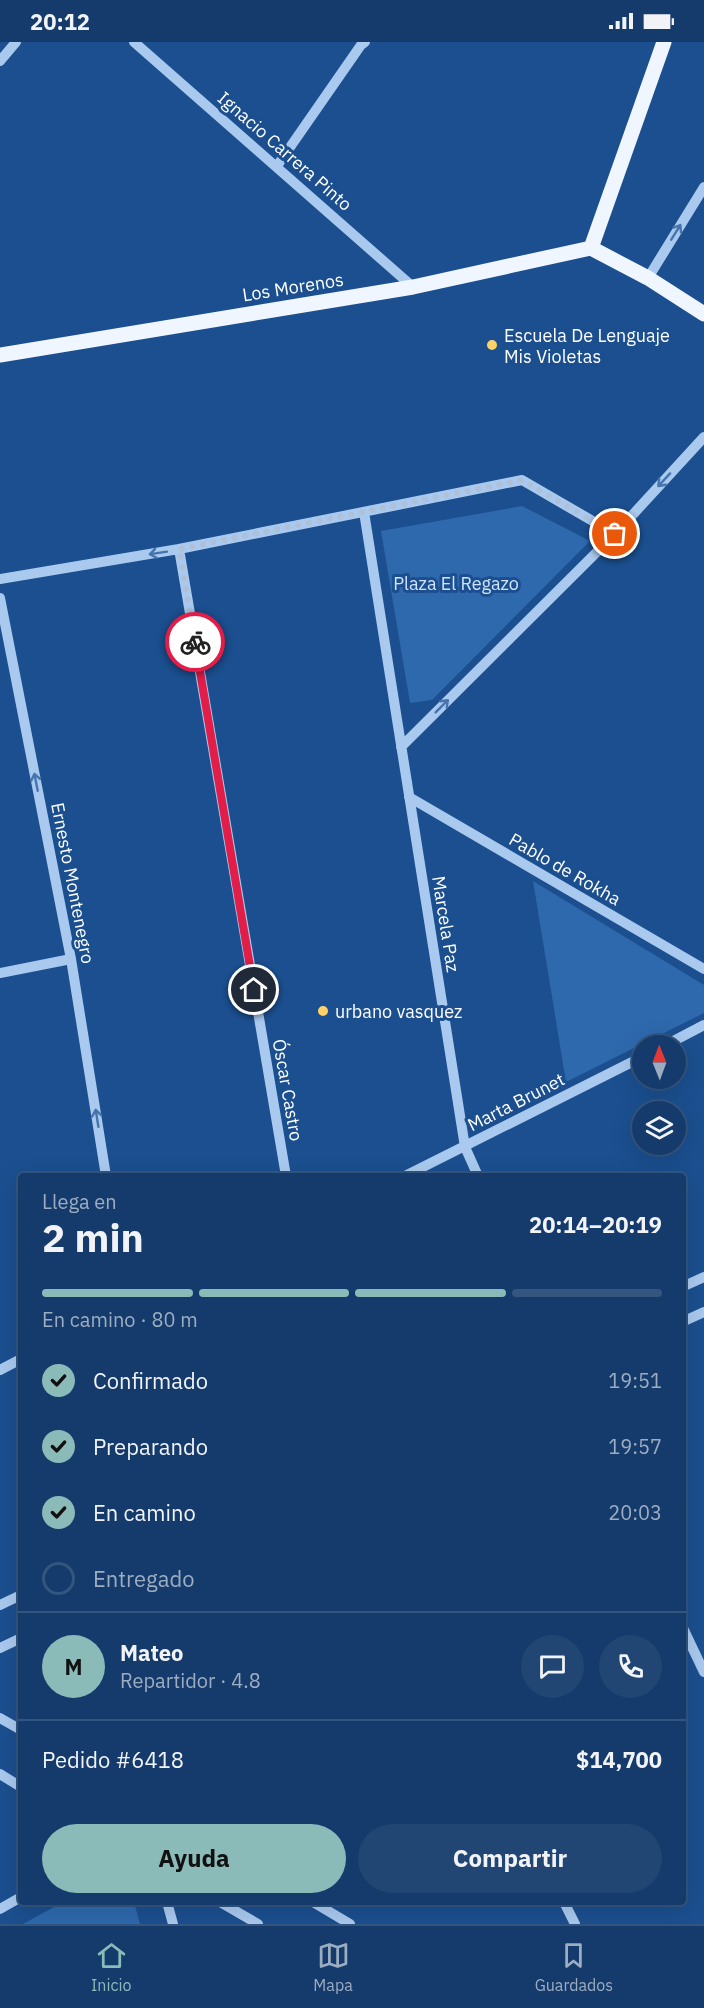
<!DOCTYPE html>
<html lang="es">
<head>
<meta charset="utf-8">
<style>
  :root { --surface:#143b6b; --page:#214673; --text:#f1f3f6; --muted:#9dadc1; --line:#33557e; --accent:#8bbbb9 }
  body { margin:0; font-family:"IBM Plex Sans",sans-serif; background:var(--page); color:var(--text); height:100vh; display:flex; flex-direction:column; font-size:22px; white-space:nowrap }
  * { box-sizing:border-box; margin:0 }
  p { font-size:20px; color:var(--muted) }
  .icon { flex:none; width:33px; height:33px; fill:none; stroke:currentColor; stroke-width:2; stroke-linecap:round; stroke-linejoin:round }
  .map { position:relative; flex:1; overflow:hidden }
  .drawer { position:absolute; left:18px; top:1131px; width:668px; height:732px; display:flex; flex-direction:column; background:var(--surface); border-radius:6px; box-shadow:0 6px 24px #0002,0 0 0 2px var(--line) }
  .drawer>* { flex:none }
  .needle { width:39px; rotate:359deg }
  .buttons { position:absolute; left:632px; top:993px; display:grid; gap:12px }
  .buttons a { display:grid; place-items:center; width:54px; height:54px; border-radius:50%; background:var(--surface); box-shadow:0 6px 24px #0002,0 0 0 2px var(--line); font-size:30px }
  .pin { position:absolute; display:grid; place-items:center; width:51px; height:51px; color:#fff; margin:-26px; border:3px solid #fff; border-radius:50%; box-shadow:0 2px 6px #0007 }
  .courier { position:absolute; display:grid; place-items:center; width:60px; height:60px; margin:-30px; border:4px solid #e11d48; border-radius:50%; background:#fff; color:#222; box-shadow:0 2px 8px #0007 }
  .head em { font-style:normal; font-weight:700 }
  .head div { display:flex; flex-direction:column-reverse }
  .head { display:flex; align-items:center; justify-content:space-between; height:102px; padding:0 24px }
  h1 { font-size:39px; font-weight:700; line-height:45px }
  .bar { display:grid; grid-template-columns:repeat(4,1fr); gap:9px 6px; align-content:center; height:72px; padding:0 24px }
  .bar i { height:8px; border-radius:4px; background:var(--line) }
  .bar .on { background:var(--accent) }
  .bar p { grid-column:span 4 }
  .line { display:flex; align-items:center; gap:15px; padding:0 24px; border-top:2px solid var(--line) }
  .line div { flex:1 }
  .round { display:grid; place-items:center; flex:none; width:63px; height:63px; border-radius:32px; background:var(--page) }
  ol { padding:0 24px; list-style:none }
  li { display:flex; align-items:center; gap:18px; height:66px }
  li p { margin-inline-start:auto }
  li .icon { padding:6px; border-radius:50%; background:var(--accent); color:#111; stroke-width:4 }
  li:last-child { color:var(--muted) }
  li i { width:33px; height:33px; border:3px solid var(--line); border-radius:50% }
  .cta { display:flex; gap:12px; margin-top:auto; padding:12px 24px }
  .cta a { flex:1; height:69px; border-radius:36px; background:var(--accent); color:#111; font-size:24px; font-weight:700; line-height:69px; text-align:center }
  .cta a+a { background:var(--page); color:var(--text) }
  .status { display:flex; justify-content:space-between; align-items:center; height:42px; padding:0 30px; background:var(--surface); direction:ltr }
  .status svg { height:16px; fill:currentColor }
  .dock { display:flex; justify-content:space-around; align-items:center; height:84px; border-top:2px solid var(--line); background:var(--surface); font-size:16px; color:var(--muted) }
  .dock a { display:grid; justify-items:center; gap:3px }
  .dock .on { color:var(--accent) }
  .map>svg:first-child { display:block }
  .green { fill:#2e69ad }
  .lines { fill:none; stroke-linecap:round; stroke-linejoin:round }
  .minor { stroke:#a9c9ee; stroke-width:10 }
  .major { stroke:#f0f6ff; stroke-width:15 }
  .oneway { stroke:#4674ac }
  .done { stroke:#afc1d8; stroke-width:6; stroke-dasharray:0 10.8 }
  .route { stroke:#e11d48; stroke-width:8 }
  .poi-dot { fill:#ffd166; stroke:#1b4f8f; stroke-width:2 }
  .labels { text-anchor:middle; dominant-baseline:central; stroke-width:6; stroke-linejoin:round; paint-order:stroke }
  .street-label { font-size:18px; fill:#fff; stroke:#1b4f8f }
  .poi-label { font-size:18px; fill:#fff; stroke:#1b4f8f; text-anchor:start }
  .park-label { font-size:18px; fill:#cfe3fa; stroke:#1b4f8f }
</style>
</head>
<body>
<div class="status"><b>20:12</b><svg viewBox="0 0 49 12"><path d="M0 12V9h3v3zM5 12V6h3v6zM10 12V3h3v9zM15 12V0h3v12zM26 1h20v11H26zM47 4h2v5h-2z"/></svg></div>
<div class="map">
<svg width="704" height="1882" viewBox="0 0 704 1882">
  <rect width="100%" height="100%" fill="#1b4f8f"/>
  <path class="green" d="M522,464L590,499L432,658L410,661L381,489Z
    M533,839L704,943V971L566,1040Z
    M63,1860H134L140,1882H23Z"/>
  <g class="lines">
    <path class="minor" d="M134,0L413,245
      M0,19L16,0
      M277,124L361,3L365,0
      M648,236L704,145
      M364,470L465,1105L478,1134
      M179,507L286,1134
      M0,537L179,507L522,438L615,492
      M0,556L71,917L106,1134
      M401,705L615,492L704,395
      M409,755L704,927
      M0,931L71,917
      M664,1004L704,983
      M405,1134L642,1015
      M682,1245L704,1235
      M682,1280L704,1270
      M0,1328L21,1317
      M0,1563L21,1553
      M682,1584L704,1630
      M0,1606L21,1596
      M0,1676L21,1688
      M0,1732L21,1745
      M167,1860L173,1882
      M220,1860L258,1882
      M313,1860L350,1882
      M564,1860L575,1882
      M0,1867L21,1855"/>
    <path class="major" d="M591,206L664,0
      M591,206L648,236L704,272
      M0,313L413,245L591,206"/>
  </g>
  <defs><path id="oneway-shaft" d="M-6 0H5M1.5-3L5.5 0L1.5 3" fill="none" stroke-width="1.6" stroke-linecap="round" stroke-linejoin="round" transform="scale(1.5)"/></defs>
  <g class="oneway">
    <use href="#oneway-shaft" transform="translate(676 190) rotate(-58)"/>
    <use href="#oneway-shaft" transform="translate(664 438) rotate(133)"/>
    <use href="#oneway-shaft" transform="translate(158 511) rotate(171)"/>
    <use href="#oneway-shaft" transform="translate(442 664) rotate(-45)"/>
    <use href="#oneway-shaft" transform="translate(36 740) rotate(-101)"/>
    <use href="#oneway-shaft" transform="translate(97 1076) rotate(-99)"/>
  </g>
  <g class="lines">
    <path class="done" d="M195,600L179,507L522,438L615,492"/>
    <path class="route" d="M195,600L254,948"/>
  </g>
  <g class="poi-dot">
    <circle cx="492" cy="303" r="6"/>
    <circle cx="323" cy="969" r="6"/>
  </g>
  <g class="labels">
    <g class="street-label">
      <text transform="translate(285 109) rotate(41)">Ignacio Carrera Pinto</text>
      <text transform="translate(293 245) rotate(-9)">Los Morenos</text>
      <text transform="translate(565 827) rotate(30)">Pablo de Rokha</text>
      <text transform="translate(73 841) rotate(79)">Ernesto Montenegro</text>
      <text transform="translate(446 882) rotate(81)">Marcela Paz</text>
      <text transform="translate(288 1048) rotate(80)">Óscar Castro</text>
      <text transform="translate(516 1060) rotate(-27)">Marta Brunet</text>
    </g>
    <g class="poi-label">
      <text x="504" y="293">Escuela De Lenguaje<tspan x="504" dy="21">Mis Violetas</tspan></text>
      <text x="335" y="969">urbano vasquez</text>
    </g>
    <g class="park-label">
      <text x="456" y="541">Plaza El Regazo</text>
    </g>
  </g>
</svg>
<div class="buttons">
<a><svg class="needle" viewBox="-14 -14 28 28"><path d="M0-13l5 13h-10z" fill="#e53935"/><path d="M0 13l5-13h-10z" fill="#9dadc1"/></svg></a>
<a><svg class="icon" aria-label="layers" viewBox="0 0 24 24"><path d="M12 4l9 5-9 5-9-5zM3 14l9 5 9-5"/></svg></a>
</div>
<div class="pin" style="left:615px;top:492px;background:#ea580c"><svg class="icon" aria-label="bag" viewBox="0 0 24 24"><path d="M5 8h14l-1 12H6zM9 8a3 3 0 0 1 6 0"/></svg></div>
<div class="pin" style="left:254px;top:948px;background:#1f2937"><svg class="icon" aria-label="home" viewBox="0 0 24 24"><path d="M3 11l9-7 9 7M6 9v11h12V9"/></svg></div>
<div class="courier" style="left:195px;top:600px"><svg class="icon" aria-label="bike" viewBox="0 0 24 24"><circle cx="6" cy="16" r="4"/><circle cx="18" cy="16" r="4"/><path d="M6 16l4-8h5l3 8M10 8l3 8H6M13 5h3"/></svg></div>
<section class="drawer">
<div class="head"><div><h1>2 min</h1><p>Llega en</p></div><em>20:14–20:19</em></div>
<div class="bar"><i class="on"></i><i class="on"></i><i class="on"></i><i></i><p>En camino · 80 m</p></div>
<ol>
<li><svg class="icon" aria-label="check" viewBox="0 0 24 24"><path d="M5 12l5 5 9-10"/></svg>Confirmado<p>19:51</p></li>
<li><svg class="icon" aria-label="check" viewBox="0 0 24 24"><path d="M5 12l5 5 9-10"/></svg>Preparando<p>19:57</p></li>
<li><svg class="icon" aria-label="check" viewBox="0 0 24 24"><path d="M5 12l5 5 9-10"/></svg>En camino<p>20:03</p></li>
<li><i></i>Entregado</li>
</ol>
<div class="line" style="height:108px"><b class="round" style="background:var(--accent);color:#111">M</b><div><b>Mateo</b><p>Repartidor · 4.8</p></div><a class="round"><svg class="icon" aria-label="chat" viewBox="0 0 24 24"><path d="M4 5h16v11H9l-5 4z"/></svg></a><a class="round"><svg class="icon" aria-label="phone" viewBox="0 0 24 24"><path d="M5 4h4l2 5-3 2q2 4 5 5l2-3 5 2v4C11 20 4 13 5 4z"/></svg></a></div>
<div class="line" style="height:78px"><div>Pedido #6418</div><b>$14,700</b></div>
<div class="cta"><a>Ayuda</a><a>Compartir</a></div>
</section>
</div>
<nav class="dock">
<a class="on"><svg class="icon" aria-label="home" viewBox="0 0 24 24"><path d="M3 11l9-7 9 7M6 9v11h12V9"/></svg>Inicio</a>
<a><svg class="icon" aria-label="map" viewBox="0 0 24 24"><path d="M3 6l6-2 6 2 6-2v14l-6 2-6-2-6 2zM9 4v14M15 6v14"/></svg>Mapa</a>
<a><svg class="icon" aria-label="saved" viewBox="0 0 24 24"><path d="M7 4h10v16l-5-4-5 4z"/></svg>Guardados</a>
</nav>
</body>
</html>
